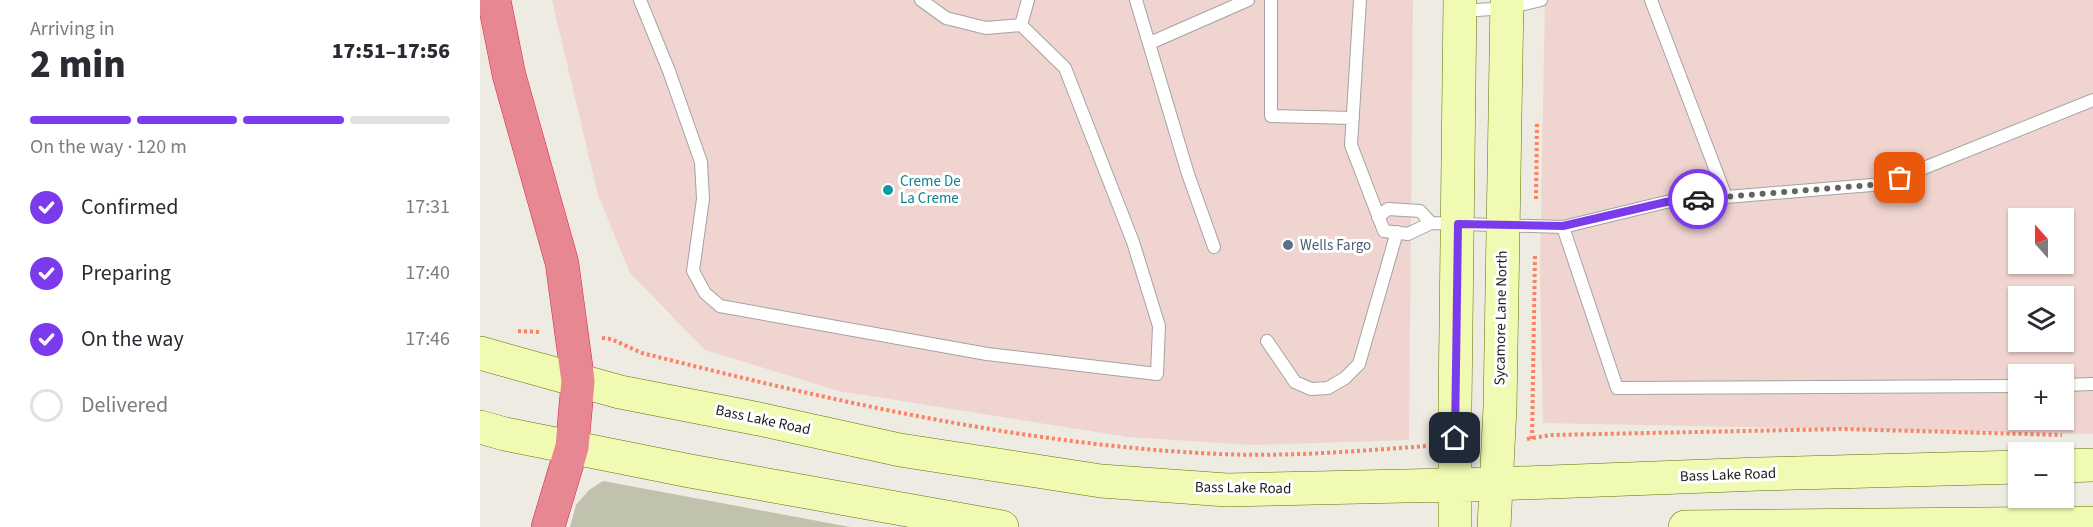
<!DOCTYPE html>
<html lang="en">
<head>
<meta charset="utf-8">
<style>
  :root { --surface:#fff; --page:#f2f2f3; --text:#2b2b33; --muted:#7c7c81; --line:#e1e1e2; --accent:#7c3aed }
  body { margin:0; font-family:"Source Sans 3",sans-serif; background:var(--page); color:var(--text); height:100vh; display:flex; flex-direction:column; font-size:22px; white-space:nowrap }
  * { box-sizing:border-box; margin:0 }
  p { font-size:20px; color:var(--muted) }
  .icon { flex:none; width:33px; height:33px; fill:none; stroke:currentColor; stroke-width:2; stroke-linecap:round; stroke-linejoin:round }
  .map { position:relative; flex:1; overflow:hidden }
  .details { display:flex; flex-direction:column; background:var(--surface); width:480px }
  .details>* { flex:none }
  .needle { width:39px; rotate:339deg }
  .controls { position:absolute; left:1528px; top:208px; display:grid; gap:12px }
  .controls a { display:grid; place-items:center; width:66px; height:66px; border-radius:0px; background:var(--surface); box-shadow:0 2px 4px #0004; font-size:30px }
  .pin { position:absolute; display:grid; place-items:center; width:51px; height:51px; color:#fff; margin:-26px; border-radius:12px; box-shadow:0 3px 9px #0006 }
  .courier { position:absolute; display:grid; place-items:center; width:60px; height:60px; margin:-30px; border:4px solid #7c3aed; border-radius:50%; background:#fff; color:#222; box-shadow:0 2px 8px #0007 }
  .head em { font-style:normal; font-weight:800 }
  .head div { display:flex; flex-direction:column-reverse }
  .head { display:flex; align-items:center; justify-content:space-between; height:102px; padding:0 30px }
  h1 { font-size:39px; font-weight:800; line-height:45px }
  .bar { display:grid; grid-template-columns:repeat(4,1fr); gap:9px 6px; align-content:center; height:72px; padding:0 30px }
  .bar i { height:8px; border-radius:4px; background:var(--line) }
  .bar .selected { background:var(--accent) }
  .bar p { grid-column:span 4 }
  ol { padding:0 30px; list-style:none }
  li { display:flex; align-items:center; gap:18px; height:66px }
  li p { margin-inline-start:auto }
  li .icon { padding:6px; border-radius:50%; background:var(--accent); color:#fff; stroke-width:4 }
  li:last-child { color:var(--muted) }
  li i { width:33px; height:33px; border:3px solid var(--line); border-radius:50% }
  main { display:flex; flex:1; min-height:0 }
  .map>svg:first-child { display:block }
  .commercial { fill:#f0d4d0; fill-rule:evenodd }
  .construction { fill:#c1c2ad }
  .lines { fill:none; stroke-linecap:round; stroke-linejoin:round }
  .lane-casing { stroke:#a3a3a3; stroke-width:14 }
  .secondary-casing { stroke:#5e7403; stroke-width:34 }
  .highway-casing { stroke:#da2150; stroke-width:34 }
  .path { stroke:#fc8165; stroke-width:4; stroke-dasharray:3 3; stroke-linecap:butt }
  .lane { stroke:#fff; stroke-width:12 }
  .secondary { stroke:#f0fab3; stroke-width:33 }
  .highway { stroke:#e78791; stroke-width:33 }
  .done { stroke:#666461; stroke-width:6; stroke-dasharray:0 10.8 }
  .route { stroke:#7c3aed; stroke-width:8 }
  .culture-dot { fill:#0f9aa8; stroke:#fff; stroke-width:2 }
  .service-dot { fill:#5c6f8a; stroke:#fff; stroke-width:2 }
  .labels { text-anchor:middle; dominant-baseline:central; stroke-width:6; stroke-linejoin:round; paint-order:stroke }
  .culture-label { font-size:15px; fill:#0d838f; stroke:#fff; text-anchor:start }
  .service-label { font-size:15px; fill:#4e5e75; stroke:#fff; text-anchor:start }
  .street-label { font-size:15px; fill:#1c1c1c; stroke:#fff }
</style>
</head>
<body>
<main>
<section class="details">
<div class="head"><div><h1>2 min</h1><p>Arriving in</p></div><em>17:51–17:56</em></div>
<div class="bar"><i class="selected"></i><i class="selected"></i><i class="selected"></i><i></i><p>On the way · 120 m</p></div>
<ol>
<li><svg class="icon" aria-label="check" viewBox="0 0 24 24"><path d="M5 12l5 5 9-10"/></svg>Confirmed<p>17:31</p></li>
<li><svg class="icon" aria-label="check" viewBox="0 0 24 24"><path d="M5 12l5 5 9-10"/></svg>Preparing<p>17:40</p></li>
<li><svg class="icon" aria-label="check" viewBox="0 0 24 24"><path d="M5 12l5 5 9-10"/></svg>On the way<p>17:46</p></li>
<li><i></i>Delivered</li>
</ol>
</section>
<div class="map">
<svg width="1613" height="527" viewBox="0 0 1613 527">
  <rect width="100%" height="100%" fill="#eeebe2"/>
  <path class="commercial" d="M72,0H933L929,440L772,445L648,437L359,391L225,350L150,273L118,195Z
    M1065,0H1613V434L1063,423L1060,271ZM1539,219H1584V264H1539ZM1539,297H1584V342H1539ZM1539,375H1584V420H1539Z"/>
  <path class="construction" d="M123,481L370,527H90L96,505L109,490Z"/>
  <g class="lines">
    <defs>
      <path id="lane" d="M160,0L189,71L221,162L223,199L213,271L225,293L240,306L507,354L677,374L679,326L653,242L585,68L541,25L506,28L466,18L441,0
        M656,0L708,174L734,247
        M791,0V116L873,118
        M880,0L871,145L904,231L928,234L951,223L1083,227L1186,202L1404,184L1613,100
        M1171,0L1246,197
        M981,11L1028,8L1061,0
        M541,25L548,0
        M670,43L768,0
        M898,217L908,209L940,211L951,223
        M1083,227L1137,388L1539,386
        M787,341L815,382L831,389L848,388L865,378L879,364L917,232
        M1584,385L1613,384"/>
      <path id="secondary" d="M0,353L140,392L279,419L420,450L621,481L747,490L1015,484L1279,474L1539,467
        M0,427L25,434L210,471L522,527
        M1584,466L1613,465
        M975,527V406L980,0
        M1014,527L1020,407L1027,0
        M1205,527L1613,523"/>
      <path id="highway" d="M14,0L29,75L82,263L98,381L92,447L68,527"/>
    </defs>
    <use href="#lane" class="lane-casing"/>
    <use href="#secondary" class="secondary-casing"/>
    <use href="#highway" class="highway-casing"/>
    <path class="path" d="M1056,199L1057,122
      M38,331L61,332
      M122,338L131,339L162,353C352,401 543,445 739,454C808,457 878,451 947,446
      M1047,439L1071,435L1362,429L1582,435
      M1052,439L1055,254"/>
    <use href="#lane" class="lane"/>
    <use href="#secondary" class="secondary"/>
    <use href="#highway" class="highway"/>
  </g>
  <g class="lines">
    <path class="done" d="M1218,199L1404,184L1420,178"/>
    <path class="route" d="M975,438L978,224L1083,226L1186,202L1218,199"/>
  </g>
  <circle class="culture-dot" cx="408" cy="190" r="6"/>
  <circle class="service-dot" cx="808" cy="245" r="6"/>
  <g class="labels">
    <g class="culture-label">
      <text x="420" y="181">Creme De<tspan x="420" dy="17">La Creme</tspan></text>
    </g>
    <g class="service-label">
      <text x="820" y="245">Wells Fargo</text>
    </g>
    <g class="street-label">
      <text transform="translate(1021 318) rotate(-89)">Sycamore Lane North</text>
      <text transform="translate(283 420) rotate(12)">Bass Lake Road</text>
      <text transform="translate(1248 475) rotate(-2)">Bass Lake Road</text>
      <text transform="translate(763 488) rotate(1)">Bass Lake Road</text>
    </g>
  </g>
</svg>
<div class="controls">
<a><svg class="needle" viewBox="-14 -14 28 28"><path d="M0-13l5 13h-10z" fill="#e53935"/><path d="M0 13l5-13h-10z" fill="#7c7c81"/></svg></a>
<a><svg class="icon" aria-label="layers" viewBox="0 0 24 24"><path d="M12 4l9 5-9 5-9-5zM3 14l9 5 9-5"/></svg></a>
<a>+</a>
<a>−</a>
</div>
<div class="pin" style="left:1420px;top:178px;background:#ea580c"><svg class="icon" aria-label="bag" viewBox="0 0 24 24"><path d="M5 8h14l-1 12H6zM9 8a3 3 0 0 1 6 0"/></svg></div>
<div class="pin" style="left:975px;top:438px;background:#1f2937"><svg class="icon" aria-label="home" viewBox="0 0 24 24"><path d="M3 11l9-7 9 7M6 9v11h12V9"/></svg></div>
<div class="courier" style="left:1218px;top:199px"><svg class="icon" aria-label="car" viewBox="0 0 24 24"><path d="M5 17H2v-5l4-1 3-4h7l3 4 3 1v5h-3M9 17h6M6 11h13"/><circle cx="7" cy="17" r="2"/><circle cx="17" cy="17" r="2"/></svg></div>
</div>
</main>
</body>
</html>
